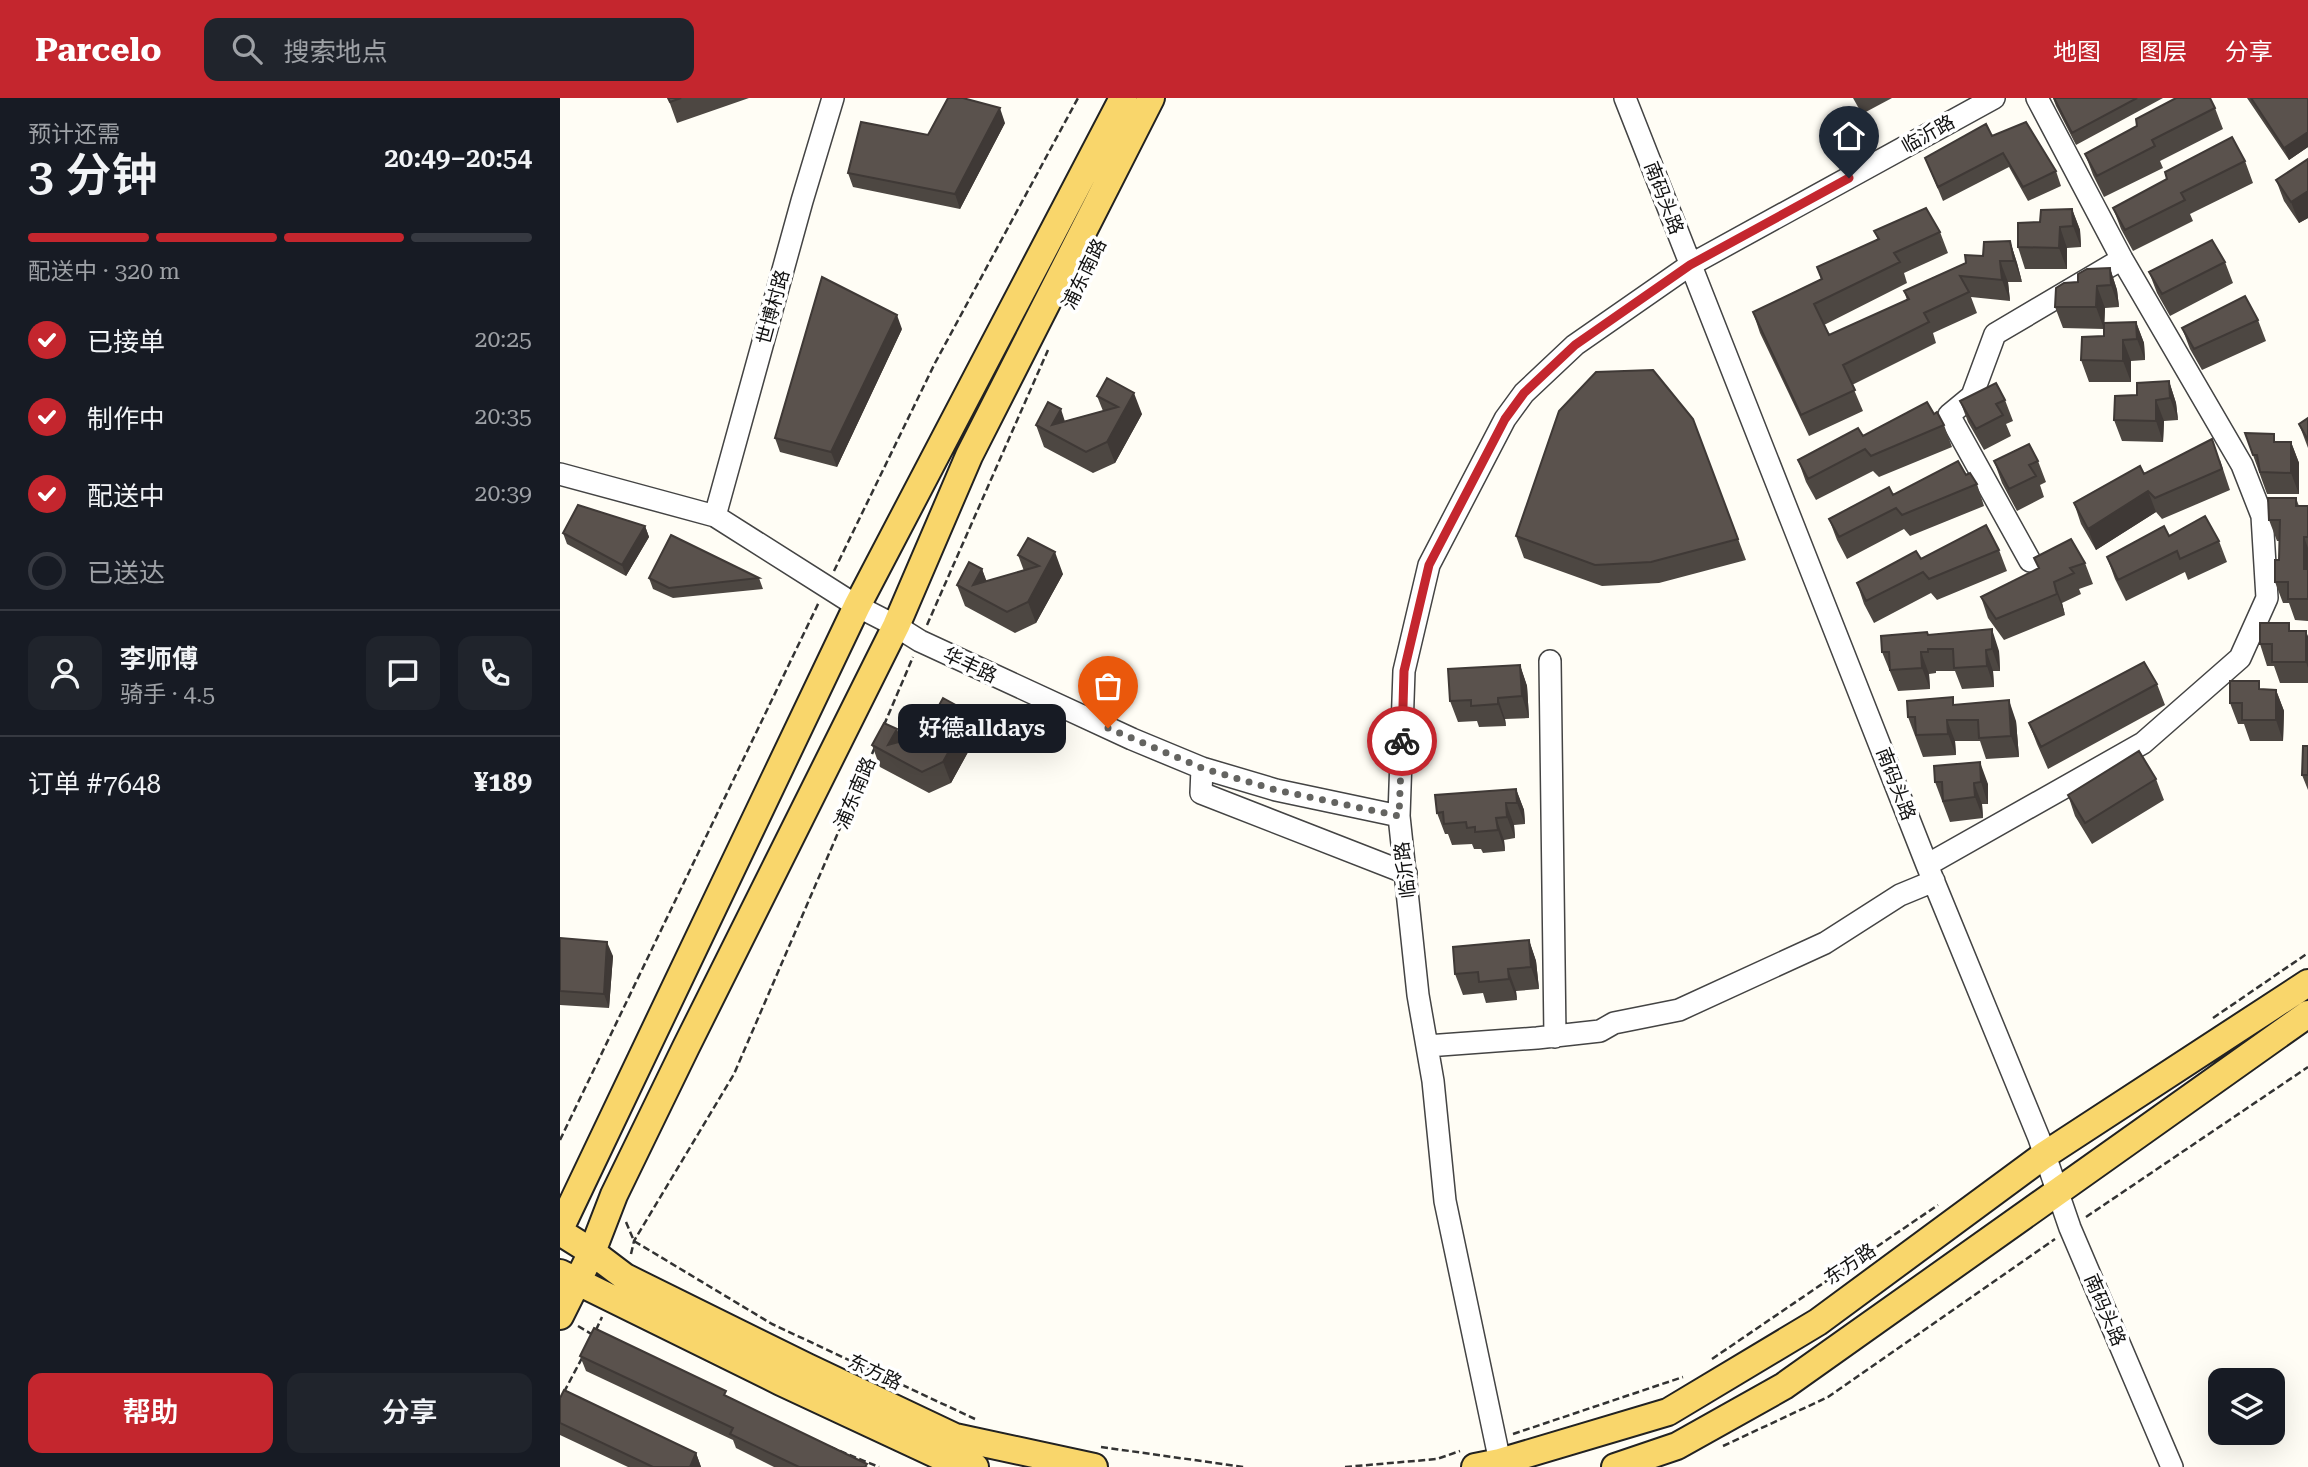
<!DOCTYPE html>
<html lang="zh">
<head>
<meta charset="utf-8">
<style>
  :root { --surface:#171b24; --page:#20242c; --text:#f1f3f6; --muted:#9ea1a6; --line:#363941; --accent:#c4262e }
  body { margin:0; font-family:"Roboto Serif","Noto Sans SC",serif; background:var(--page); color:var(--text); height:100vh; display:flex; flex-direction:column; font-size:26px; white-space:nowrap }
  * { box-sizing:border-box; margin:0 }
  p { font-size:23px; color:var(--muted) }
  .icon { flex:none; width:38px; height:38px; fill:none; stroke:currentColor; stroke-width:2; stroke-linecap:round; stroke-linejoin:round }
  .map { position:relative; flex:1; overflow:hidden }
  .panel { display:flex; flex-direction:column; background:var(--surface); width:560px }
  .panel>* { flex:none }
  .fabs { position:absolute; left:1648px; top:1270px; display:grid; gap:14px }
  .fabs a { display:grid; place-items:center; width:77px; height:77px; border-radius:14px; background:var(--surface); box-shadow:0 7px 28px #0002; font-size:35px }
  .pin { position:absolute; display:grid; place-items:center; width:60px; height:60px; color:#fff; margin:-72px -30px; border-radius:50% 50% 50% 0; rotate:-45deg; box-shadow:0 0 7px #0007 }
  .pin .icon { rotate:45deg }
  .courier { position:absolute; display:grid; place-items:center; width:70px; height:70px; margin:-35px; border:5px solid #c4262e; border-radius:50%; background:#fff; color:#222; box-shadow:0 2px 9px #0007 }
  .bubble { position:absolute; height:49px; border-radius:14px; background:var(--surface); box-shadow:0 7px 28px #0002; font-size:23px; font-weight:600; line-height:49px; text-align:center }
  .summary em { font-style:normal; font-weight:600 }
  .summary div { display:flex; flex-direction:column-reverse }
  .summary { display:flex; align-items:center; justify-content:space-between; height:119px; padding:0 28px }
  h1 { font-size:46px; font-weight:600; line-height:52px }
  .bar { display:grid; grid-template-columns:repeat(4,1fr); gap:10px 7px; align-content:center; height:84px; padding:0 28px }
  .bar i { height:9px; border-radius:5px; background:var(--line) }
  .bar .on { background:var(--accent) }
  .bar p { grid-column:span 4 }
  .line { display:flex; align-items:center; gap:18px; padding:0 28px; border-top:2px solid var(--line) }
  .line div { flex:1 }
  .round { display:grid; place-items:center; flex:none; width:74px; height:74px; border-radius:14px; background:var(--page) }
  ol { padding:0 28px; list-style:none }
  li { display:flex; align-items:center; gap:21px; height:77px }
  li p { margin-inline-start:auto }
  li .icon { padding:7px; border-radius:50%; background:var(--accent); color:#fff; stroke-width:4 }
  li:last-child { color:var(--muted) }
  li i { width:38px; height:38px; border:4px solid var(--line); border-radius:50% }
  .primary-button { display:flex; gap:14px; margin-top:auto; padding:14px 28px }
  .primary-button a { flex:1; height:80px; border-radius:14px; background:var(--accent); color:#fff; font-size:28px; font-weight:600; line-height:80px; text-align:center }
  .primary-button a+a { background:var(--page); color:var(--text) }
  header { display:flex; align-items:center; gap:42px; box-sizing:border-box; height:98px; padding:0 35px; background:var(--accent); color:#fff }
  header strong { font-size:33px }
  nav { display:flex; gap:38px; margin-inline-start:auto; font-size:24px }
  .search { width:490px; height:63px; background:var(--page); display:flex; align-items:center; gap:18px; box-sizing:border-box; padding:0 24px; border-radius:14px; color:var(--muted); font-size:26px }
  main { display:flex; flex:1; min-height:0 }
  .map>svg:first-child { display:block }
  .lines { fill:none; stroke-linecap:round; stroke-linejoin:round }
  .minor-casing { stroke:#444; stroke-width:24 }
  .major-casing { stroke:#222; stroke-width:30 }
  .path { stroke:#333; stroke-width:2.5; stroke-dasharray:7 3.5; stroke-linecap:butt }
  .minor { stroke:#fff; stroke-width:21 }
  .major { stroke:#f9d66b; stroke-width:26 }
  .wall { fill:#4d4742 }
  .shaded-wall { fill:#3f3936 }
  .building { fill:#5a524d; stroke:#3f3936; stroke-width:2 }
  .done { stroke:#646461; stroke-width:7; stroke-dasharray:0 12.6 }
  .route { stroke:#c4262e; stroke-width:9 }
  .labels { text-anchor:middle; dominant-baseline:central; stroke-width:7; stroke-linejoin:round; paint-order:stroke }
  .street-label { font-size:19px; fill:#111; stroke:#fff }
</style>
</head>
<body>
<header>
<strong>Parcelo</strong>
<div class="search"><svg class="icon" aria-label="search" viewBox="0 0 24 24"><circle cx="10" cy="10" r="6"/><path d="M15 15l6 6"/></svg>搜索地点</div>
<nav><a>地图</a><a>图层</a><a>分享</a></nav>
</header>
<main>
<section class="panel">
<div class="summary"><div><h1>3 分钟</h1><p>预计还需</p></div><em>20:49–20:54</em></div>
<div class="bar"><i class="on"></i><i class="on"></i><i class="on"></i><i></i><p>配送中 · 320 m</p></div>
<ol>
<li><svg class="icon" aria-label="check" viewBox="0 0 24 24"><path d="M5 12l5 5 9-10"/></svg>已接单<p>20:25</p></li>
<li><svg class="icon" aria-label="check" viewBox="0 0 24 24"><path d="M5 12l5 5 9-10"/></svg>制作中<p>20:35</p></li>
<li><svg class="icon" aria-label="check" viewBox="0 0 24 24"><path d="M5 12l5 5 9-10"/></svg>配送中<p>20:39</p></li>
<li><i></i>已送达</li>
</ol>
<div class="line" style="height:126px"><a class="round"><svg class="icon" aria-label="person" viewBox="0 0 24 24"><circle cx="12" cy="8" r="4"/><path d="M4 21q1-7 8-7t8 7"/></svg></a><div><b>李师傅</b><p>骑手 · 4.5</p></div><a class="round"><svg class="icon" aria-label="chat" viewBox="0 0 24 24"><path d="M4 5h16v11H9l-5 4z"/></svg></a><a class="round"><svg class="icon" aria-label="phone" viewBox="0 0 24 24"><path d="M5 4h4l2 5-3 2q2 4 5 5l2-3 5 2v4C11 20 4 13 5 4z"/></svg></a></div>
<div class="line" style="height:91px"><div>订单 #7648</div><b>¥189</b></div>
<div class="primary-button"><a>帮助</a><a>分享</a></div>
</section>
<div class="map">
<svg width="1748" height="1369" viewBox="0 0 1748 1369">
  <rect width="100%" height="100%" fill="#fffdf5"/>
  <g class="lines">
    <defs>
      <path id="minor" d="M1065,0L1367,767L1479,1040L1510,1130L1612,1369
        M0,376L155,418L297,508L336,528L360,543L572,641L642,670L716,692L839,718
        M155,418L242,103L273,0
        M1470,463L1389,317L1412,298L1435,236L1562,161
        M990,563L995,939
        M642,670L641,695L846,775
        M1367,767L1583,645L1680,560L1707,500L1702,418L1682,367L1562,161L1477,0
        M867,948L977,940L1040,933L1054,925L1119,912L1265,845L1340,797L1374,783
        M940,1364L885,1103L873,983L858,897L839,718L844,573L869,467L945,321L964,295L1015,247L1130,167L1434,0"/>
      <path id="major" d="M0,1131L297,508L563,0
        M0,1134L32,1154L65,1179L247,1269L395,1339L534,1369
        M0,1175L221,1284L386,1361L415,1369
        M0,1218L32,1154L54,1097L126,949L336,528L409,358L591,0
        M915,1369L940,1364L1108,1314L1258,1224L1483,1058L1748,885
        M1055,1369L1117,1348L1224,1288L1748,916"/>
    </defs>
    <use href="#minor" class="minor-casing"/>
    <use href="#major" class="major-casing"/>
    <path class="path" d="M274,473L375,265L518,0
      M367,527L488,252
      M324,627L353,559
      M1653,920L1748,855
      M0,1042L259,504
      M1526,1119L1748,969
      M66,1124L74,1143L212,1226L415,1321
      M71,1156L74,1143L174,976L315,649
      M18,1228L33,1237
      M36,1232L42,1219
      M1152,1261L1378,1107
      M4,1294L22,1260
      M953,1336L1123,1279
      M1163,1348L1268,1299L1495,1141
      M270,1349L319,1369
      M541,1349L684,1369
      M785,1369L877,1361L900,1353"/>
    <use href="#minor" class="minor"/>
    <use href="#major" class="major"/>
  </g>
  <path class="wall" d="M108,0H189L117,25Z
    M1293,0H1332L1302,16Z
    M1493,0H1603L1516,47L1496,8Z
    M1687,0H1748V49L1729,62Z
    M1655,10L1663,31L1600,63L1603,70L1544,99L1533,77L1525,56Z
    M445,25L400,111L293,89L288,75L368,37Z
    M1432,38L1496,73L1501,88L1468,103L1449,69L1383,103L1365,60Z
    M1748,61V120L1739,125L1724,103L1716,82Z
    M1685,63L1693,85L1630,116L1633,123L1573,153L1561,131L1553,110Z
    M1512,111L1520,132L1521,149L1507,150V171H1465L1458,149L1480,124Z
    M1314,133L1380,134L1388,155L1344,175L1347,185L1264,227L1269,237L1347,202L1344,193L1423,158L1450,143L1457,165L1462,184H1448L1450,203L1411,199L1417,215L1373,235L1376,245L1292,287L1303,313L1249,338L1200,235L1193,214L1261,181L1257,169L1318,142Z
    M1665,164L1673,185L1610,218L1597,195L1589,174Z
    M1550,170L1557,192L1559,209L1545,210L1544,231L1503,230L1495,209L1518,184Z
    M1698,222L1706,243L1642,272L1630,251L1622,230Z
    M1576,224L1584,245L1585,262L1571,263V284H1529L1521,262L1544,238Z
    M342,231L277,369L220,354L215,340Z
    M1609,283L1616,305L1618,322L1604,323L1603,344L1562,343L1554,322L1577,297Z
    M537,298L582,316L555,365L533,375L484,349L476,327L505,323L543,313Z
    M1445,302L1453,323L1446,326L1451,338L1424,352L1408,324L1400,303Z
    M1374,316L1384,327L1392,349L1319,379L1313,373L1256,402L1246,384L1238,362L1303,338Z
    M1748,320V350L1739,326Z
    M1133,321L1186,462L1099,485L1042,488L964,460L956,438Z
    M1685,335L1717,344H1731L1739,365V396H1707Z
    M1660,362L1670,392L1602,421L1596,414L1536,452L1521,426L1514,405L1584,376Z
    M1434,363H1478L1486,384L1480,387L1484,399L1457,413L1442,385Z
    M1406,377L1417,386L1424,408L1350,438L1344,431L1287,461L1277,442L1269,421L1333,397Z
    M1736,400L1739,408H1748V523L1735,522L1729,505H1723L1715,484L1719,462L1720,443H1717L1709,422Z
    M85,428L89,439L66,478L7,446L3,435Z
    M1609,438L1659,443L1667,464L1628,482L1625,474L1566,503L1555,481L1547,459Z
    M1439,452L1447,473L1377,502L1371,495L1314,525L1304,506L1297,485L1361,461Z
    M458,457L503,476L476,525L455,535L405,508L397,487L422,471L426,483L464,473Z
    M1525,465L1533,486L1519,491L1521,496L1502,505L1505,517L1444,542L1428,520L1421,499Z
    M89,480H199L203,491L113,500L93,491Z
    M1732,533H1746L1748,539V585H1720L1714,568H1707L1700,546Z
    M1369,537L1439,553L1440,573H1433L1434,589L1402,591L1395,573H1376V575L1369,576L1370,591L1338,593L1322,554Z
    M960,567L967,588L969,620L945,621L946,628L919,629L917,623L898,624L890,603Z
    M1597,586L1605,607L1488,671L1477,646L1469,625Z
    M1702,591L1716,592L1724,613L1723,643H1690L1684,626H1678L1670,605Z
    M1396,607L1456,623L1459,659L1426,661L1420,643H1395L1396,657L1363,659L1348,619Z
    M373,618L418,636L391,685L369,695L320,669L312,647L337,631L341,643L379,633Z
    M1748,648V692L1742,677Z
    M1374,668L1428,686V706H1422L1423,720L1390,724L1375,684Z
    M1596,681L1604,702L1532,746L1515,718L1508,697Z
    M956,691L964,712L965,726L954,727L955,740L944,742L945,753L923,755L921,751H914L912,746L892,747L888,736H885L877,715Z
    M0,840L53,858L49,910L0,907Z
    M969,842L976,863L979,891L956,893L957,902L926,905L923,895L903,897L895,876Z
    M20,1258L169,1300L308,1369H214L176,1350L173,1342L26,1273Z
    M0,1300L136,1355L141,1369H68L0,1337Z"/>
  <path class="shaded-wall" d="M440,10L445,25L400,111L395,96Z
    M1748,34V49L1729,62L1724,50Z
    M1748,93V120L1739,125L1731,104Z
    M1512,111L1520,132L1521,149L1513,128Z
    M1500,129L1507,150V171L1499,150Z
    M1450,143L1457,165L1462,184L1454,163Z
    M1440,163L1448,184L1450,203L1442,182Z
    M1550,170L1557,192L1559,209L1551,187Z
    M1537,188L1545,210L1544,231L1536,209Z
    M337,217L342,231L277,369L271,354Z
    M1576,224L1584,245L1585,262L1577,241Z
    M1563,242L1571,263V284L1563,263Z
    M1609,283L1616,305L1618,322L1610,300Z
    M574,295L582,316L555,365L547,344Z
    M1596,302L1604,323L1603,344L1596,323Z
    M501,311L508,333L492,327Z
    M1731,344L1739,365V396L1731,375Z
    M1588,393L1596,414L1536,452L1528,431Z
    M85,428L89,439L66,478L62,467Z
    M1744,439L1748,450V482L1744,471Z
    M495,454L503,476L476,525L468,504Z
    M422,471L430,492L413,487Z
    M1494,484L1502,505L1505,517L1497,496Z
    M1432,531L1439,553L1440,573L1432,551Z
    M1746,533L1748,539V570L1746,564Z
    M1426,552L1433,573L1434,589L1427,568Z
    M1361,554L1369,576L1370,591L1362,570Z
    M960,567L967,588L969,620L962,598Z
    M1716,592L1724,613L1723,643L1716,622Z
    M938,600L945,621L946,628L938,606Z
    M1449,602L1456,623L1459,659L1451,638Z
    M410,615L418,636L391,685L383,664Z
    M1387,622L1395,643L1396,657L1388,636Z
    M337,631L344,653L328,647Z
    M1420,664L1428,686V706L1421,684Z
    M1414,685L1422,706L1423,720L1415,699Z
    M956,691L964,712L965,726L957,705Z
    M946,705L954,727L955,740L947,719Z
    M936,720L944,742L945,753L938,732Z
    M969,842L976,863L979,891L971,869Z
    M47,844L53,858L49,910L44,896Z
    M948,871L956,893L957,902L949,881Z
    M136,1355L141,1369H130Z"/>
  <path class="building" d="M108,0H121L110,4Z
    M388,0H403L440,10L395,96L288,75L301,24L368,37Z
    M1494,0H1577L1512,35Z
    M1616,0H1650L1655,10L1592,42L1595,48L1537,78L1525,56L1577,28L1576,21Z
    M1691,0H1748V34L1724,50Z
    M1466,24L1496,73L1463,89L1443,55L1378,89L1365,60L1426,26L1432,38Z
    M1672,39L1685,63L1621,95L1625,102L1565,132L1553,110L1607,81L1605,74Z
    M1748,61V93L1731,104L1716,82Z
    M1366,110L1380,134L1334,155L1340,164L1254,206L1269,237L1349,201L1344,193L1406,165L1405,157L1423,158L1424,144L1450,143L1454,163H1440L1442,182L1400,178L1409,194L1364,215L1369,224L1283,267L1295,292L1241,317L1193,214L1262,181L1257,169L1319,141L1314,133Z
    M1512,111L1513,128L1500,129L1499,150L1458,149V125L1480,124L1481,112Z
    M1652,142L1665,164L1602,196L1589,174Z
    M1550,170L1551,187L1537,188L1536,209H1495L1496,190L1504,185L1518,184V176L1527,171Z
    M262,179L337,217L271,354L215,340Z
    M1685,198L1698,222L1634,251L1622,230Z
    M1576,224L1577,241L1563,242V263L1521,262L1522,239L1544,238V225Z
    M1093,272L1133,321L1178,441L1091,464L1035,467L956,438L999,313L1036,274Z
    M547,280L574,295L547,344L526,354L476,327L488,304L501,311L492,327L558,309L537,298Z
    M1609,283L1610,300L1596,302V323L1554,322L1555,298L1577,297V285Z
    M1436,285L1445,302L1436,306L1443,317L1416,331L1400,303Z
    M1367,304L1374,316L1377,314L1384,327L1311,358L1305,351L1248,381L1238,362L1298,330L1303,338Z
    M1748,320V342L1739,326Z
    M1685,335L1714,336V344H1731V375L1700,374L1697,357H1693Z
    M1652,341L1662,371L1595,400L1588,393L1528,431L1514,405L1580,368L1584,376Z
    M1469,346L1478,363L1469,367L1476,378L1449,391L1434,363Z
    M1398,363L1406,377L1410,375L1417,386L1342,417L1336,410L1279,439L1269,421L1329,389L1333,397Z
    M1708,400H1736V408H1748V439H1744V471H1748V501H1728V484H1715V462H1719L1720,422H1709Z
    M18,407L85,428L62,467L3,435Z
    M1645,418L1659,443L1620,461L1617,453L1558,482L1547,459L1604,428L1609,438Z
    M1426,427L1439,452L1369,481L1363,474L1306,503L1297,485L1356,453L1361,461Z
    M111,437L199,480L109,490L89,480Z
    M468,440L495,454L468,504L447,514L397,487L409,464L422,471L413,487L479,468L458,457Z
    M1511,441L1525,465L1510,470L1514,475L1494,484L1497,496L1436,521L1421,499L1479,470L1474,460Z
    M1700,525H1729V533H1746V564H1712V546H1700Z
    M1432,531V551L1426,552L1427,568L1394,570L1393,551H1368V554H1361L1362,570L1330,572L1329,554H1322L1321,538L1367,534L1368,537Z
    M1584,564L1597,586L1481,649L1469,625Z
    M960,567L962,598L938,600V606L911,608V602L890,603L888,571Z
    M1670,583H1699V591L1716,592V622H1682V605H1670Z
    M1393,599V607L1449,602L1451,638L1419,640L1418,622H1387L1388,636L1356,637L1355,619H1348L1347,603Z
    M383,600L410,615L383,664L362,674L312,647L324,625L337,631L328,647L394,629L373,618Z
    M1743,648H1748V677H1742Z
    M1579,653L1596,681L1525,725L1508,697Z
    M1420,664L1421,684L1414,685L1415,699L1383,703L1382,684H1375L1374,668Z
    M956,691L957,705H946L947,719L936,720L938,732L915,734V729L907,730L906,724L884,726L883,714L877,715L875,697Z
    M0,840L47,844L44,896L0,893Z
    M969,842L971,869L948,871L949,881L919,884L918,874L895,876L893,849Z
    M34,1230L166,1293L164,1297L307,1366L305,1369H239L170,1336L173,1330L20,1258Z
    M4,1292L136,1355L130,1369H93L0,1325V1300Z"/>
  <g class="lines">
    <path class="done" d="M548,630L642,670L716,692L839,718L842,643"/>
    <path class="route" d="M842,643L844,573L869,467L945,321L964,295L1015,247L1130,167L1289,80"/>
  </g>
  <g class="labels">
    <g class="street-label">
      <text transform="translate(1368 36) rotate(-29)">临沂路</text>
      <text transform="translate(1104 100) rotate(69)">南码头路</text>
      <text transform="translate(524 176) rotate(-64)">浦东南路</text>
      <text transform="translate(213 209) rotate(-75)">世博村路</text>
      <text transform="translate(410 567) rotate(25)">华丰路</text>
      <text transform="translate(1336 686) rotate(69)">南码头路</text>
      <text transform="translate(295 695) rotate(-67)">浦东南路</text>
      <text transform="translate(845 772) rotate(-97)">临沂路</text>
      <text transform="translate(1290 1166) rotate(-34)">东方路</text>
      <text transform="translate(1545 1212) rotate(67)">南码头路</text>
      <text transform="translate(315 1274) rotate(25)">东方路</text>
    </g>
  </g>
</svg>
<div class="fabs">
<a><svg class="icon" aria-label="layers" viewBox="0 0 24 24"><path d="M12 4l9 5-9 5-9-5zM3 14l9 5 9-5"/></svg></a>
</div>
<div class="pin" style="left:548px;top:630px;background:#ea580c"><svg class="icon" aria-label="bag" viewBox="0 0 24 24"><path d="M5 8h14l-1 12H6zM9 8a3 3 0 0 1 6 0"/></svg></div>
<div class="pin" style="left:1289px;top:80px;background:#1f2937"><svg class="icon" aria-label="home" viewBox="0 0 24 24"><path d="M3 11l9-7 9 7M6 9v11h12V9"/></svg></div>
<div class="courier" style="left:842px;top:643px"><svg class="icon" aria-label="bike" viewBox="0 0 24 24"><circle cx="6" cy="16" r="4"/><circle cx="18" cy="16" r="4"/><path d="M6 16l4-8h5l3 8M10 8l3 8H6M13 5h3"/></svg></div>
<div class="bubble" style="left:338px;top:606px;width:168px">好德alldays</div>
</div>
</main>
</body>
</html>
